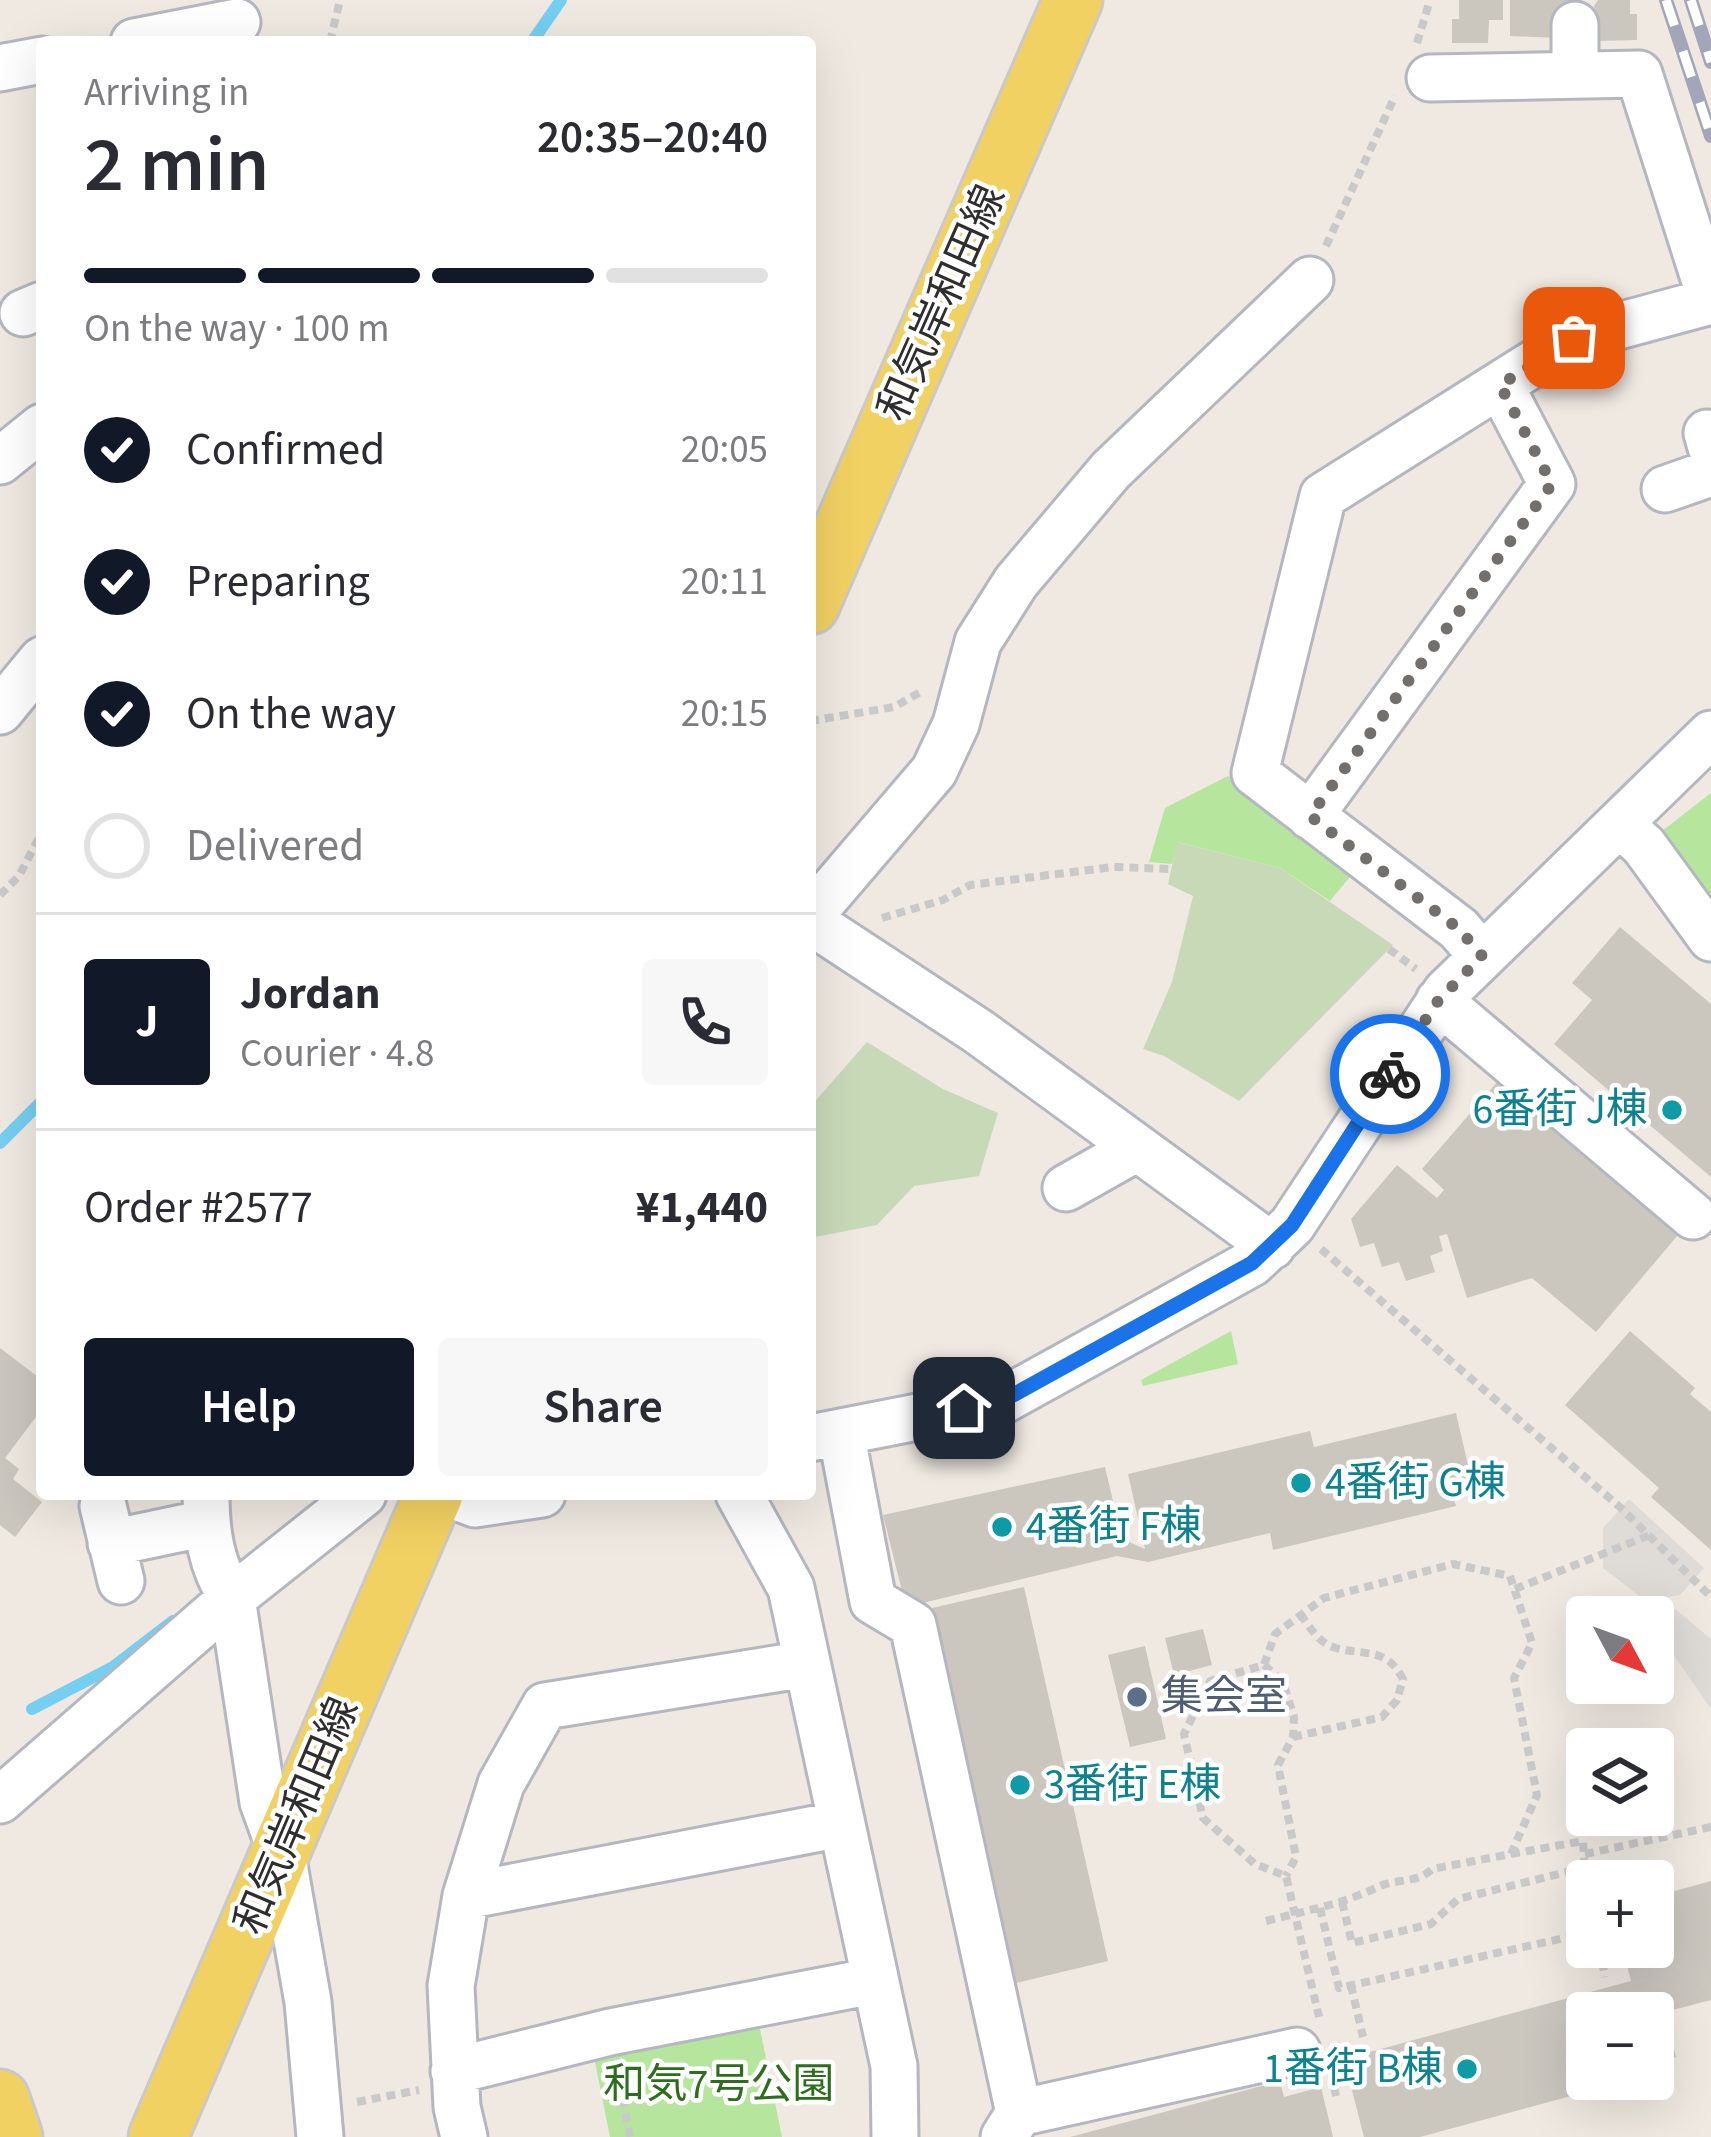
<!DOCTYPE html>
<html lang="en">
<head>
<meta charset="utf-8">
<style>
  :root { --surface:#fff; --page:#f7f7f7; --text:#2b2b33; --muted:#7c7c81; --line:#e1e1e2; --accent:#111827 }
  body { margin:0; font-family:"Source Sans 3","Noto Sans JP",sans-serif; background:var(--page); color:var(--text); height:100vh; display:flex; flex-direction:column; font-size:45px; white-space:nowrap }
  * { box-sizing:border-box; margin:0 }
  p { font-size:39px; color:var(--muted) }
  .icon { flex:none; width:66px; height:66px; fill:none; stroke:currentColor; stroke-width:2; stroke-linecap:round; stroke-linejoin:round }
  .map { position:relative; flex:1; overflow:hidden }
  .panel { position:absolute; left:36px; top:36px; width:780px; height:1464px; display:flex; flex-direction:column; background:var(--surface); border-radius:12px; box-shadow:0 12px 48px #0002 }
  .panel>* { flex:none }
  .needle { width:78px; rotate:131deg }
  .controls { position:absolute; left:1566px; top:1596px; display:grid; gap:24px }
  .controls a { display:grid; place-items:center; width:108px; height:108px; border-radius:12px; background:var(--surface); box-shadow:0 12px 48px #0002; font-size:60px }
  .pin { position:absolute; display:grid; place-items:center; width:102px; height:102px; color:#fff; margin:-51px; border-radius:24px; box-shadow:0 6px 18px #0006 }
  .courier { position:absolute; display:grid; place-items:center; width:120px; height:120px; margin:-60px; border:9px solid #1a73e8; border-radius:50%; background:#fff; color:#222; box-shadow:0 3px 15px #0007 }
  .summary em { font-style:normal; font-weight:600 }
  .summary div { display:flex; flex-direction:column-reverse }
  .summary { display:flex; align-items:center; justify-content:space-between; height:204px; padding:0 48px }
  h1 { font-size:78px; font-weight:600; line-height:90px }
  .bar { display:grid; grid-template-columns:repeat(4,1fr); gap:18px 12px; align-content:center; height:144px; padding:0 48px }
  .bar i { height:15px; border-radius:9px; background:var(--line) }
  .bar .current { background:var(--accent) }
  .bar p { grid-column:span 4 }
  .line { display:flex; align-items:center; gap:30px; padding:0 48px; border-top:3px solid var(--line) }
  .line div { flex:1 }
  .round { display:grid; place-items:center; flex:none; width:126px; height:126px; border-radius:12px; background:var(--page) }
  ol { padding:0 48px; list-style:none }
  li { display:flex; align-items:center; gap:36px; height:132px }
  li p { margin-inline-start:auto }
  li .icon { padding:12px; border-radius:50%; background:var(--accent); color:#fff; stroke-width:4 }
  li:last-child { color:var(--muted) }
  li i { width:66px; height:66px; border:6px solid var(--line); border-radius:50% }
  .primary-button { display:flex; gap:24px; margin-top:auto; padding:24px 48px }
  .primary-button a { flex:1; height:138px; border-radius:12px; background:var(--accent); color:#fff; font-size:48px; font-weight:600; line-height:138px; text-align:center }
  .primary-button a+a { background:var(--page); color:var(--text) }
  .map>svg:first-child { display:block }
  .green { fill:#b6e59e }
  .cemetery { fill:#c8d9b8 }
  .plaza { fill:#dfdcd8 }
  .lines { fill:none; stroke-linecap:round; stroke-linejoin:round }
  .stream { stroke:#75cff0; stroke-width:12 }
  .building { fill:#cbc7bf }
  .minor-casing { stroke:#b4b7c1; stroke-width:51 }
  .major-casing { stroke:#c9c9c9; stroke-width:63 }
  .path { stroke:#c9c9c9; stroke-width:8; stroke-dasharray:9 6; stroke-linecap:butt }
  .minor { stroke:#fff; stroke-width:45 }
  .major { stroke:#f2d163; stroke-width:57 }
  .rail-casing { stroke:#a3a6b8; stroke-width:14 }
  .rail { stroke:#fff; stroke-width:9; stroke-dasharray:27; stroke-linecap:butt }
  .done { stroke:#726f6d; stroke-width:12; stroke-dasharray:0 21.6 }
  .route { stroke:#1a73e8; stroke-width:15 }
  .culture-dot { fill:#0f9aa8; stroke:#fff; stroke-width:4.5 }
  .service-dot { fill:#5c6f8a; stroke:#fff; stroke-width:4.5 }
  .labels { text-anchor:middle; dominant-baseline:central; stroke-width:9; stroke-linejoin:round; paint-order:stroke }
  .street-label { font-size:42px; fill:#2e2e2e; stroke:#fff }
  .culture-label { font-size:42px; fill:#0d838f; stroke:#fff; text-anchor:start }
  .service-label { font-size:42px; fill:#4e5e75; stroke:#fff; text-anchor:start }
  .park-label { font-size:42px; fill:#2c6e1b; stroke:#fff }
</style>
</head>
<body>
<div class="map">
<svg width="1711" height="2137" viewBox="0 0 1711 2137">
  <rect width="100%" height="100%" fill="#efe9e1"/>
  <path class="green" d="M1228,776L1354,872L1330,901L1280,868L1178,842L1172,864L1149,862L1165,808Z
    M1711,793V909L1657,835Z
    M1231,1331L1238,1364L1143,1386L1141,1380Z
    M759,2024L782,2137H610L594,2057Z"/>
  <path class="cemetery" d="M1177,842L1280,868L1393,945L1239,1101L1164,1056L1143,1049L1172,982L1193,896L1168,884Z
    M867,1042L943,1089L998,1113L979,1176L914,1186L877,1225L810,1238V1107Z"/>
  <path class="plaza" d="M1629,1499L1704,1568L1680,1595L1646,1601L1603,1568V1528Z
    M1675,1609L1711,1639V1709L1653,1625V1617L1643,1611Z"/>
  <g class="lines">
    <path class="stream" d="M532,42L561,0
      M0,1143L42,1101
      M32,1709L113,1667L173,1621"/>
  </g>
  <path class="building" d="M1459,0H1503V20H1489L1488,43H1452V19H1459Z
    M1510,0H1569L1568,18L1558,38L1510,36Z
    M1598,0H1630V14H1637V40L1595,41L1594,6Z
    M1620,927L1711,1004V1177L1554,1044L1592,1000L1572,983Z
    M1498,1081L1678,1235L1596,1332L1532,1278L1467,1298L1447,1234L1439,1236L1443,1251L1430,1256L1435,1272L1406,1281L1399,1262L1382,1267L1374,1243L1360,1247L1351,1219L1397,1165L1437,1198L1444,1190L1422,1169Z
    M1630,1331L1695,1388L1690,1394L1711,1412V1550L1651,1497L1659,1488L1565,1405Z
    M0,1348L42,1380V1409L5,1458L19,1469L13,1479L42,1502L15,1537L0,1525Z
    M1456,1413L1474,1491L1453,1496L1456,1506L1273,1550L1270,1533L1148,1562L1117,1556L906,1607L883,1515L1105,1467L1122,1539L1145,1549L1128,1474L1310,1431L1314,1447Z
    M1024,1587L1108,1961L1016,1983L932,1608Z
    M1203,1629L1212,1665L1174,1675L1165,1638Z
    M1145,1646L1166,1739L1130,1747L1108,1655Z
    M1711,1881V2000L1665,2012L1676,2057L1653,2064V2013H1587V2079L1630,2080L1420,2137H1364L1344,2059L1631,1981L1622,1947H1653V1897Z
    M1280,2081L1284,2097L1321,2087L1333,2137H1070Z"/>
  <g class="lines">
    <defs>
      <path id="minor" d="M134,42L237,22
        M0,68L42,60
        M1575,74V25
        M1430,78L1639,74L1711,300
        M23,313L42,305
        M1707,433L1711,447
        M0,461L42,427
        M1665,489L1711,473
        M0,711L42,660
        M1310,816L1552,484L1500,385
        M1621,825L1644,846L1711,938
        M810,916L934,771L956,724L978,642L1016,582L1111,470L1310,280
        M810,921L979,1032L1272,1246
        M1482,956L1459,929L1255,773L1323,496L1574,338L1711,301
        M1439,1001L1693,1216
        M1066,1188L1137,1148
        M841,1432L873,1601L913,1625L1019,2113L1004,2137
        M810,1438L1004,1400L1252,1263L1292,1225L1446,992L1711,734
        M206,1494C206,1532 211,1566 232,1598L263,1802L282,1854L308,2002L320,2137
        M449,1494L475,1504L542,1494
        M739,1494L791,1588L894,2066L895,2137
        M103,1506L121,1581
        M111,1543L206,1523
        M0,1800L232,1598L363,1494
        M466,1896L841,1824
        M454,2071L610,2032L873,1981
        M1019,2113L1297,2051
        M464,2137L457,2107L451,1986L466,1896L501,1784L545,1706L806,1664"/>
      <path id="major" d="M810,605L1073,0
        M0,2099L13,2137
        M158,2137L434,1494"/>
    </defs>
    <use href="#minor" class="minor-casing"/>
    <use href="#major" class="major-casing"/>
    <path class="path" d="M330,42L340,0
      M1417,43L1430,0
      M1326,246L1395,96
      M810,721L894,707L924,690
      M0,895L19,876L42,832
      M882,918L943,900L970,885L1113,867L1171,869
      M1389,949L1416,969
      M1321,1249L1621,1508L1711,1597
      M1515,1589L1650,1535
      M1264,1665L1283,1682L1294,1717L1293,1737L1278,1765L1296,1857L1286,1876
      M1293,1737L1382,1717L1397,1700L1403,1679C1386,1647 1367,1656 1336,1648C1320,1644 1310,1628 1301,1615
      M1511,1854L1583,1841L1587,1906
      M1585,1854L1711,1827
      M1342,1902L1352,1943L1431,1924L1458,1899L1587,1867
      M1320,1908L1339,1988L1587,1933
      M1266,1921C1305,1911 1343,1904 1378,1887C1396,1878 1417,1884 1432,1869L1511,1854L1537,1795L1514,1678L1532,1643L1510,1576L1453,1564L1324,1598L1275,1634L1264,1665L1210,1681L1184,1734L1203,1818L1255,1864L1286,1876L1319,2017
      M1599,1947L1605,1977
      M1351,1985L1363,2037
      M617,2069L630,2137
      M1331,2073L1336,2096
      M357,2102L419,2090"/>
    <use href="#minor" class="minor"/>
    <use href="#major" class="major"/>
    <defs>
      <path id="rail" d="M1666,0L1711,136
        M1691,0L1711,62"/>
    </defs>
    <use href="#rail" class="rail-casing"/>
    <use href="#rail" class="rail"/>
  </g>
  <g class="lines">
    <path class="done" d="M1390,1074L1438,1001L1482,956L1459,929L1310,816L1552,484L1500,385L1574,338"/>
    <path class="route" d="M964,1408L1004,1400L1252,1263L1292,1225L1390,1074"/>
  </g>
  <g class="culture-dot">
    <circle cx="1672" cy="1110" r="12"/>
    <circle cx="1301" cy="1483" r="12"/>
    <circle cx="1002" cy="1527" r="12"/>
    <circle cx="1020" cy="1785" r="12"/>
    <circle cx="1467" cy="2069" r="12"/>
  </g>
  <circle class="service-dot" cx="1137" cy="1697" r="12"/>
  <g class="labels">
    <g class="street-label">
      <text transform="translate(942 303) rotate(-66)">和気岸和田線</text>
      <text transform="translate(297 1816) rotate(-67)">和気岸和田線</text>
    </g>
    <g class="culture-label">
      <text x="1648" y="1110" text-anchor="end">6番街 J棟</text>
      <text x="1325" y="1483">4番街 G棟</text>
      <text x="1026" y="1527">4番街 F棟</text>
      <text x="1044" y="1785">3番街 E棟</text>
      <text x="1443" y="2069" text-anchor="end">1番街 B棟</text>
    </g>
    <g class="service-label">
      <text x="1161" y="1697">集会室</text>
    </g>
    <g class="park-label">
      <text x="719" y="2085">和気7号公園</text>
    </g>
  </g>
</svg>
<div class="controls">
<a><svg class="needle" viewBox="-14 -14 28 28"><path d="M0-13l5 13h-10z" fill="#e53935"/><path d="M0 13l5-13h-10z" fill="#7c7c81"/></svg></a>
<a><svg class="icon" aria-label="layers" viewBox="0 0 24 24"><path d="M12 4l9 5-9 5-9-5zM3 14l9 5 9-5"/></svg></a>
<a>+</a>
<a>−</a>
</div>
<div class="pin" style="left:1574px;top:338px;background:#ea580c"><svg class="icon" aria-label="bag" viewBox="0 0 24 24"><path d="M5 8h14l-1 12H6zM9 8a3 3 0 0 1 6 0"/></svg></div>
<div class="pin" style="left:964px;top:1408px;background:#1f2937"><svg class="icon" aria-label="home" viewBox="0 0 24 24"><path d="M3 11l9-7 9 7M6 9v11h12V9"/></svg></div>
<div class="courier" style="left:1390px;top:1074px"><svg class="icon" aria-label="bike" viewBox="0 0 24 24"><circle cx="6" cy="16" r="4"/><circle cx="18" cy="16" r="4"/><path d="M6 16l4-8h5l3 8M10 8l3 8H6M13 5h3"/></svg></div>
<section class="panel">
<div class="summary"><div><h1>2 min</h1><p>Arriving in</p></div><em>20:35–20:40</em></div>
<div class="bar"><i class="current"></i><i class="current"></i><i class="current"></i><i></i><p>On the way · 100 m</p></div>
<ol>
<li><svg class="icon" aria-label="check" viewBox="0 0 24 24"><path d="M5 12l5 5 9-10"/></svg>Confirmed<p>20:05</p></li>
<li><svg class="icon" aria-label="check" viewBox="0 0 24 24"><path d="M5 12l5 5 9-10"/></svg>Preparing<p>20:11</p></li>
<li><svg class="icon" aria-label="check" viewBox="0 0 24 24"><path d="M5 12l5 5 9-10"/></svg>On the way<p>20:15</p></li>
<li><i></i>Delivered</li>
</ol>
<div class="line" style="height:216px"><b class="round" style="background:var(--accent);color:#fff">J</b><div><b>Jordan</b><p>Courier · 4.8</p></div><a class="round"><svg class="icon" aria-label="phone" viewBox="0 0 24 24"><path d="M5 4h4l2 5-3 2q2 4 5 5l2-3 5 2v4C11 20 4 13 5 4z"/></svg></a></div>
<div class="line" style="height:156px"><div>Order #2577</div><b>¥1,440</b></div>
<div class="primary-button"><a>Help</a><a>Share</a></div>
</section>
</div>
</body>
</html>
